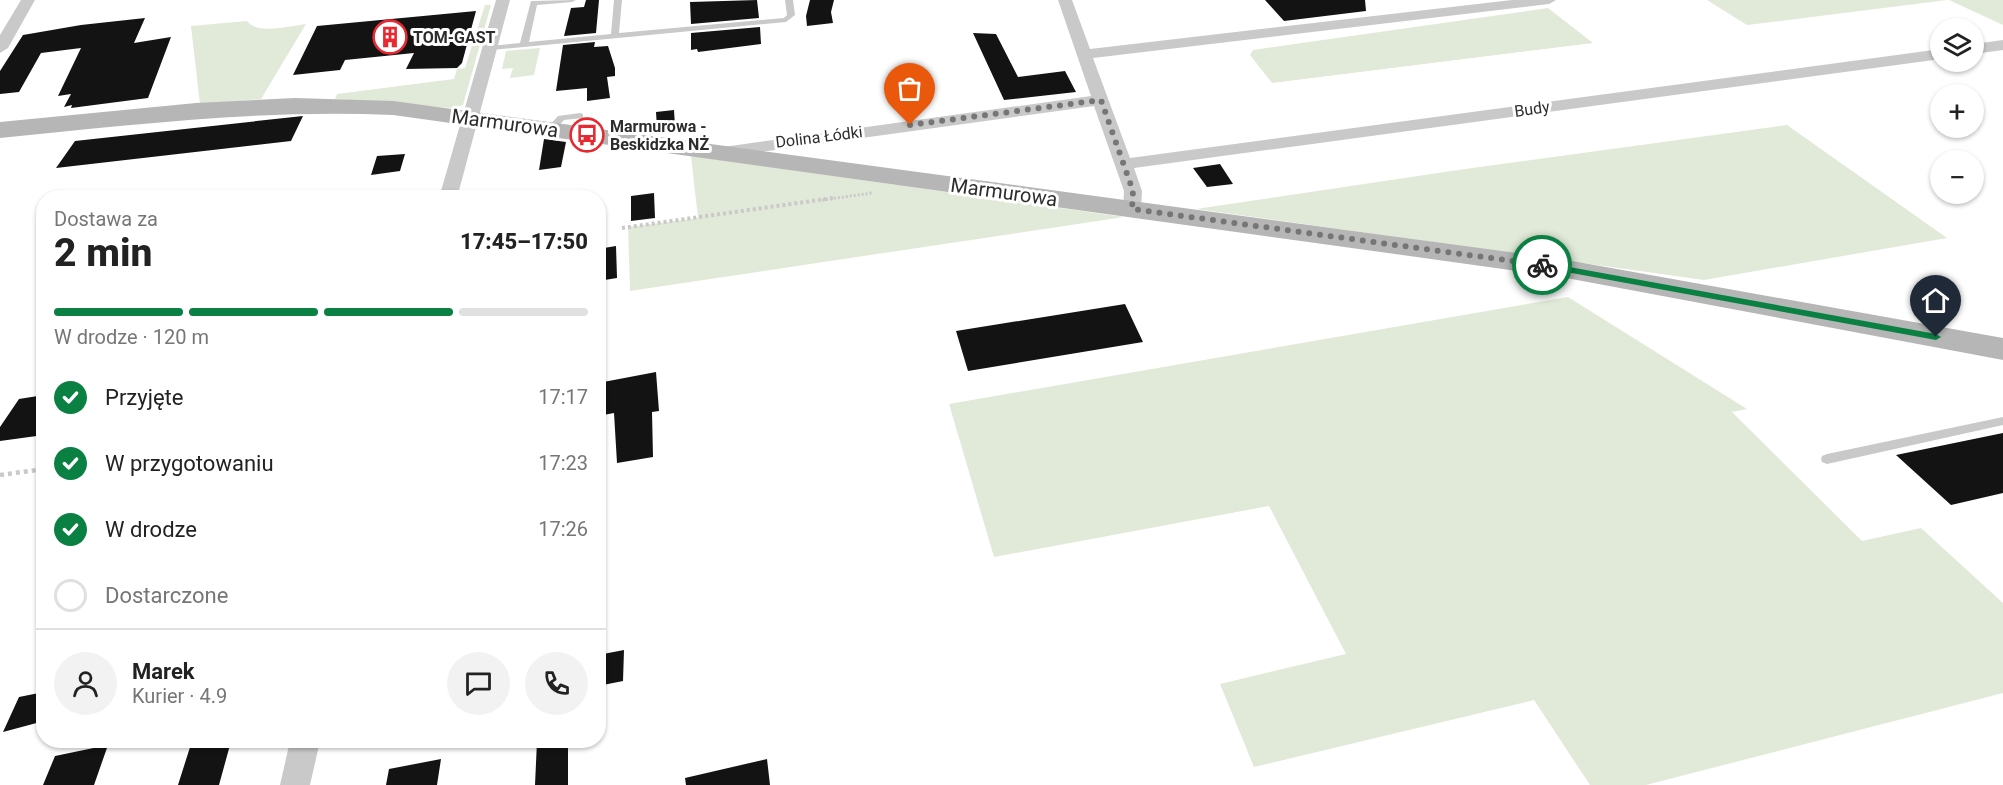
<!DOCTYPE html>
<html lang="pl">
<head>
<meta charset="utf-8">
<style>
  :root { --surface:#fff; --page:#f2f2f2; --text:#222; --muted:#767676; --line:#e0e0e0; --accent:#0b8043 }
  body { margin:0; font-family:Roboto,sans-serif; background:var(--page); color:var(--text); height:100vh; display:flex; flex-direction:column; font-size:22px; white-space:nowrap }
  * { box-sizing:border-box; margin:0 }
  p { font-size:20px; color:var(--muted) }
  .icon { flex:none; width:33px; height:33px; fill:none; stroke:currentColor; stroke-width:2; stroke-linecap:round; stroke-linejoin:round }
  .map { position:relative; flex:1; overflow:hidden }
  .drawer { position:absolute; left:36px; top:190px; width:570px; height:558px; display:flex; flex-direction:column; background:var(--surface); border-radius:24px; box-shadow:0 2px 4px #0004 }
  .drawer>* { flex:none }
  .tools { position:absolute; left:1930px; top:18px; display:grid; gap:12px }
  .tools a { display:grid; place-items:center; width:54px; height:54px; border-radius:50%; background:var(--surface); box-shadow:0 2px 4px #0004; font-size:30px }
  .pin { position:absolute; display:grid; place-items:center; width:51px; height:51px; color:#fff; margin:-62px -26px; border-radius:50% 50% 50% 0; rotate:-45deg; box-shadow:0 0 6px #0007 }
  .pin .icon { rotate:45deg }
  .courier { position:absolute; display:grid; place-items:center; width:60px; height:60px; margin:-30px; border:4px solid #0b8043; border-radius:50%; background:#fff; color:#222; box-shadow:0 2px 8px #0007 }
  .headline em { font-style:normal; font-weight:800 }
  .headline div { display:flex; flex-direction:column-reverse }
  .headline { display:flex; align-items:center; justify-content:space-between; height:102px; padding:0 18px }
  h1 { font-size:39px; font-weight:800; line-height:45px }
  .bar { display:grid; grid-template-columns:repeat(4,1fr); gap:9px 6px; align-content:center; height:72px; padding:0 18px }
  .bar i { height:8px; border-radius:4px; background:var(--line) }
  .bar .selected { background:var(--accent) }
  .bar p { grid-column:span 4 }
  .line { display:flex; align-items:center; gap:15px; padding:0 18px; border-top:2px solid var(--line) }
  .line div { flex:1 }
  .round { display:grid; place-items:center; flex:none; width:63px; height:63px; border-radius:32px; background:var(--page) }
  ol { padding:0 18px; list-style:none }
  li { display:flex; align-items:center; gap:18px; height:66px }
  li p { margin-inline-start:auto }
  li .icon { padding:6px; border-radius:50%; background:var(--accent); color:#fff; stroke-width:4 }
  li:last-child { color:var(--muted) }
  li i { width:33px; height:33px; border:3px solid var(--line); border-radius:50% }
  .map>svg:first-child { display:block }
  .green { fill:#e1ead8 }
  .building { fill:#131313 }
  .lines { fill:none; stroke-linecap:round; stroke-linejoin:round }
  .path-far2 { stroke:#c9c9c9; stroke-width:3; stroke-dasharray:2 2; stroke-linecap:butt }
  .path-far1 { stroke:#c9c9c9; stroke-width:4; stroke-dasharray:3 3; stroke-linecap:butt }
  .path { stroke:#c9c9c9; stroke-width:4.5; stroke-dasharray:4 4; stroke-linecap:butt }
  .lane { fill:#c9c9c9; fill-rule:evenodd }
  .street { fill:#c9c9c9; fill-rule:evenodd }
  .secondary { fill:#b6b6b6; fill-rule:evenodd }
  .route { fill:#0b8043 }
  .done { stroke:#767676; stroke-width:6; stroke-dasharray:0 10.8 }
  .labels { text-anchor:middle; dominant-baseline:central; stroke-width:6; stroke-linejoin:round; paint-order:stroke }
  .far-poi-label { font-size:16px; font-weight:bold; fill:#2c2c2c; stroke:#fff; text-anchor:start }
  .far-street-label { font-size:16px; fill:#2c2c2c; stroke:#fff }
  .street-label { font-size:20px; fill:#2c2c2c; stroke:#fff }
</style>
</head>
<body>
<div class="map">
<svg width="2003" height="785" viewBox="0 0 2003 785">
  <rect width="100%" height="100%" fill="#fff"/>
  <path class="green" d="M1707,0H1947L1747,25Z
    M1949,0H2003V25Z
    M485,5H491L463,105L451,108L335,99L337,94L454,79L457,69L465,68Z
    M1548,8L1593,43L1272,83L1250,55L1253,50Z
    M247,21C258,35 290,26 306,24L261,99L200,104L191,26Z
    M540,48L534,75L510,78L513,68L502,69L506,51Z
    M1787,125L1947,238L1704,280L1196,209L1472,168Z
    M691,156L1124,217L630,291L628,227L698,218Z
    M1568,297L1747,409L1732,412L1862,541L1921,528L2003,603V693L1646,785H1590L1534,700L1254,767L1220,684L1346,654L1269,506L994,557L949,404Z"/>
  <path class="building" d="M586,0H599L596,33L564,36L571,8L584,7Z
    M757,0L759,18L691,24L690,2Z
    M810,0H834L831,12L833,23L807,26L806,16Z
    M1265,0H1365L1366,11L1284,21Z
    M476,11L462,63L457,68L406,69L414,53L345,60L340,70L293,75L317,26Z
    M145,18L134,43L171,37L148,98L71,108L72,105L64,107L71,94L58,96L81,48L41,53L19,92L0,94V71L23,35L81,25Z
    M760,27L761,44L698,52L697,49L691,50V33Z
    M973,33L996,34L1018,77L1065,71L1076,92L1004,100Z
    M595,42L594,47L608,46L615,68V76L607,77L610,98L587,101V88L556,91L563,45Z
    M674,110L675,126L657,128L656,112Z
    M303,116L291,141L56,168L75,141Z
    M544,139L566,142L561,167L539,170Z
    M405,154L400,171L371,175L377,156Z
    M1220,164L1233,184L1207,187L1193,168Z
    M654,193L655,218L631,221V196Z
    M616,246L617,278L598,281V249Z
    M1125,304L1143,342L968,371L956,331Z
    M656,372L659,411L652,412L653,457L617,463L614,413L598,416V383Z
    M44,395V435L0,441V427L19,399Z
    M2003,433V493L1951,505L1896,455Z
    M624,650L623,681L598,686V655Z
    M44,692V721L3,732L19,697Z
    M206,741H215L214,748L230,745L219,785H178L191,744Z
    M537,741H568V785H535Z
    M108,745L94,785H43L55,756Z
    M441,759L437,785H386L389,769Z
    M767,759L770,785H686L685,778Z"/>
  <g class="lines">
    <path class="path-far2" d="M822,200L872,193"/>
    <path class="path-far1" d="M622,228L833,198"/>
    <path class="path" d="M0,475L44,469"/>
    <path class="lane" d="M576,0L572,2L537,5L529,42L611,34L614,0H622L619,33L784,18L787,15L785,0H793L795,15L786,22L491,50L487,48L491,46L520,43L531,1Z
      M580,113L583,114V118L564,120L553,132H547L545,130L558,116Z
      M2003,417V425L1827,464L1822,462L1821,459L1822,456L1827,454Z"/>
    <path class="street" d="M21,0H35L8,48L0,53V35Z
      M496,0H510L457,198H439Z
      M1058,0H1072L1090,49L1512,0H1556L1549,4L1093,58L1130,158L1941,49V59L1134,168L1142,191L1141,209L1132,215L1123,209L1124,191L1094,106L716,158L707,153L716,148L1091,96Z
      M2003,40V50L1974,54V44Z
      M290,741H320L310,785H280Z"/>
    <path class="secondary" d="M295,98L393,101L1561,259L2003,338V360L1561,277L393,115C261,109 131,125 0,138V122L196,103Z"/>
  </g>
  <path class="route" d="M1542,262L1936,334L1941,337L1936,340L1539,267V263Z"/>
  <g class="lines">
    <path class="done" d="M910,125L1101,100L1133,191L1132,209L1542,265"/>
  </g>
  <defs>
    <symbol id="building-ring" viewBox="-11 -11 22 22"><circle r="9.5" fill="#fff" stroke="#e72931" stroke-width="1.5"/><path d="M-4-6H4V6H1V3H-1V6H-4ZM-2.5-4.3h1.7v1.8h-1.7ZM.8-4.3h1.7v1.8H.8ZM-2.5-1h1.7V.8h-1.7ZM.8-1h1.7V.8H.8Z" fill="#e72931"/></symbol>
    <symbol id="bus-ring" viewBox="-11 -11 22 22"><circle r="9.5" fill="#fff" stroke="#e72931" stroke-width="1.5"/><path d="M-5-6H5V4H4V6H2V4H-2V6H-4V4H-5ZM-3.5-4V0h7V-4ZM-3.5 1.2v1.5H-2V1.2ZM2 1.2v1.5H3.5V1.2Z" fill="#e72931"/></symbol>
  </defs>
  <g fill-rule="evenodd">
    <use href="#building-ring" x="371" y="18" width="38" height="38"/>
    <use href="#bus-ring" x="568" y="116" width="38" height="38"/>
  </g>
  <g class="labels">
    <g class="far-poi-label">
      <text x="413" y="37">TOM-GAST</text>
      <text x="610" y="126">Marmurowa -<tspan x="610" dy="18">Beskidzka NŻ</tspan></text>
    </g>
    <g class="far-street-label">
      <text transform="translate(1532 109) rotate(-8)">Budy</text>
      <text transform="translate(819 137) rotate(-7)">Dolina Łódki</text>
    </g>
    <g class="street-label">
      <text transform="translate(505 123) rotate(8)">Marmurowa</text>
      <text transform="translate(1004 192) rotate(8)">Marmurowa</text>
    </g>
  </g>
</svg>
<div class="tools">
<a><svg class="icon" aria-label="layers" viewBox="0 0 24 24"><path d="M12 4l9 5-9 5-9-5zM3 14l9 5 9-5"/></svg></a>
<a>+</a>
<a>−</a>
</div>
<div class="pin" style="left:910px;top:125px;background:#ea580c"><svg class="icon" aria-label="bag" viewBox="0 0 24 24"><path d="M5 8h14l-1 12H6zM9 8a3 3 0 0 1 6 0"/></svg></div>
<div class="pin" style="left:1936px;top:337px;background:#1f2937"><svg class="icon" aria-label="home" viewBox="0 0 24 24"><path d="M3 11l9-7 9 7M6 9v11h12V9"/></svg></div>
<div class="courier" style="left:1542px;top:265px"><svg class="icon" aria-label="bike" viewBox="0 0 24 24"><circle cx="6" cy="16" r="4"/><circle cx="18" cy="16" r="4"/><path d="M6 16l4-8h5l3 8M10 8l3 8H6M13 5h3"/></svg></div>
<section class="drawer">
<div class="headline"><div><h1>2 min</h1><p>Dostawa za</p></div><em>17:45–17:50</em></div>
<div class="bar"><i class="selected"></i><i class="selected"></i><i class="selected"></i><i></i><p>W drodze · 120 m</p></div>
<ol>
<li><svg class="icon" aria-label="check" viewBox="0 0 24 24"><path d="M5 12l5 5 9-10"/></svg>Przyjęte<p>17:17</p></li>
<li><svg class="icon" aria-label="check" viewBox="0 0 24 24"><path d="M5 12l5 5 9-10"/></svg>W przygotowaniu<p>17:23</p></li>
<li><svg class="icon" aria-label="check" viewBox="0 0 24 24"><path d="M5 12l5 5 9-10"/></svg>W drodze<p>17:26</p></li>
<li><i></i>Dostarczone</li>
</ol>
<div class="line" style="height:108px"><a class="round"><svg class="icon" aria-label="person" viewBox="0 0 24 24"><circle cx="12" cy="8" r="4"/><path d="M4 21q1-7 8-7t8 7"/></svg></a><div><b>Marek</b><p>Kurier · 4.9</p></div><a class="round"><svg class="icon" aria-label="chat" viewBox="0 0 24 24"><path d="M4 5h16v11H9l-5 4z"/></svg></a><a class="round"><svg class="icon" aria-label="phone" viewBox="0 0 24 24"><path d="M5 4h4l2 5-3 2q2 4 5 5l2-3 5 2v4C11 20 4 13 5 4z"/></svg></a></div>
</section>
</div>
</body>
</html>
